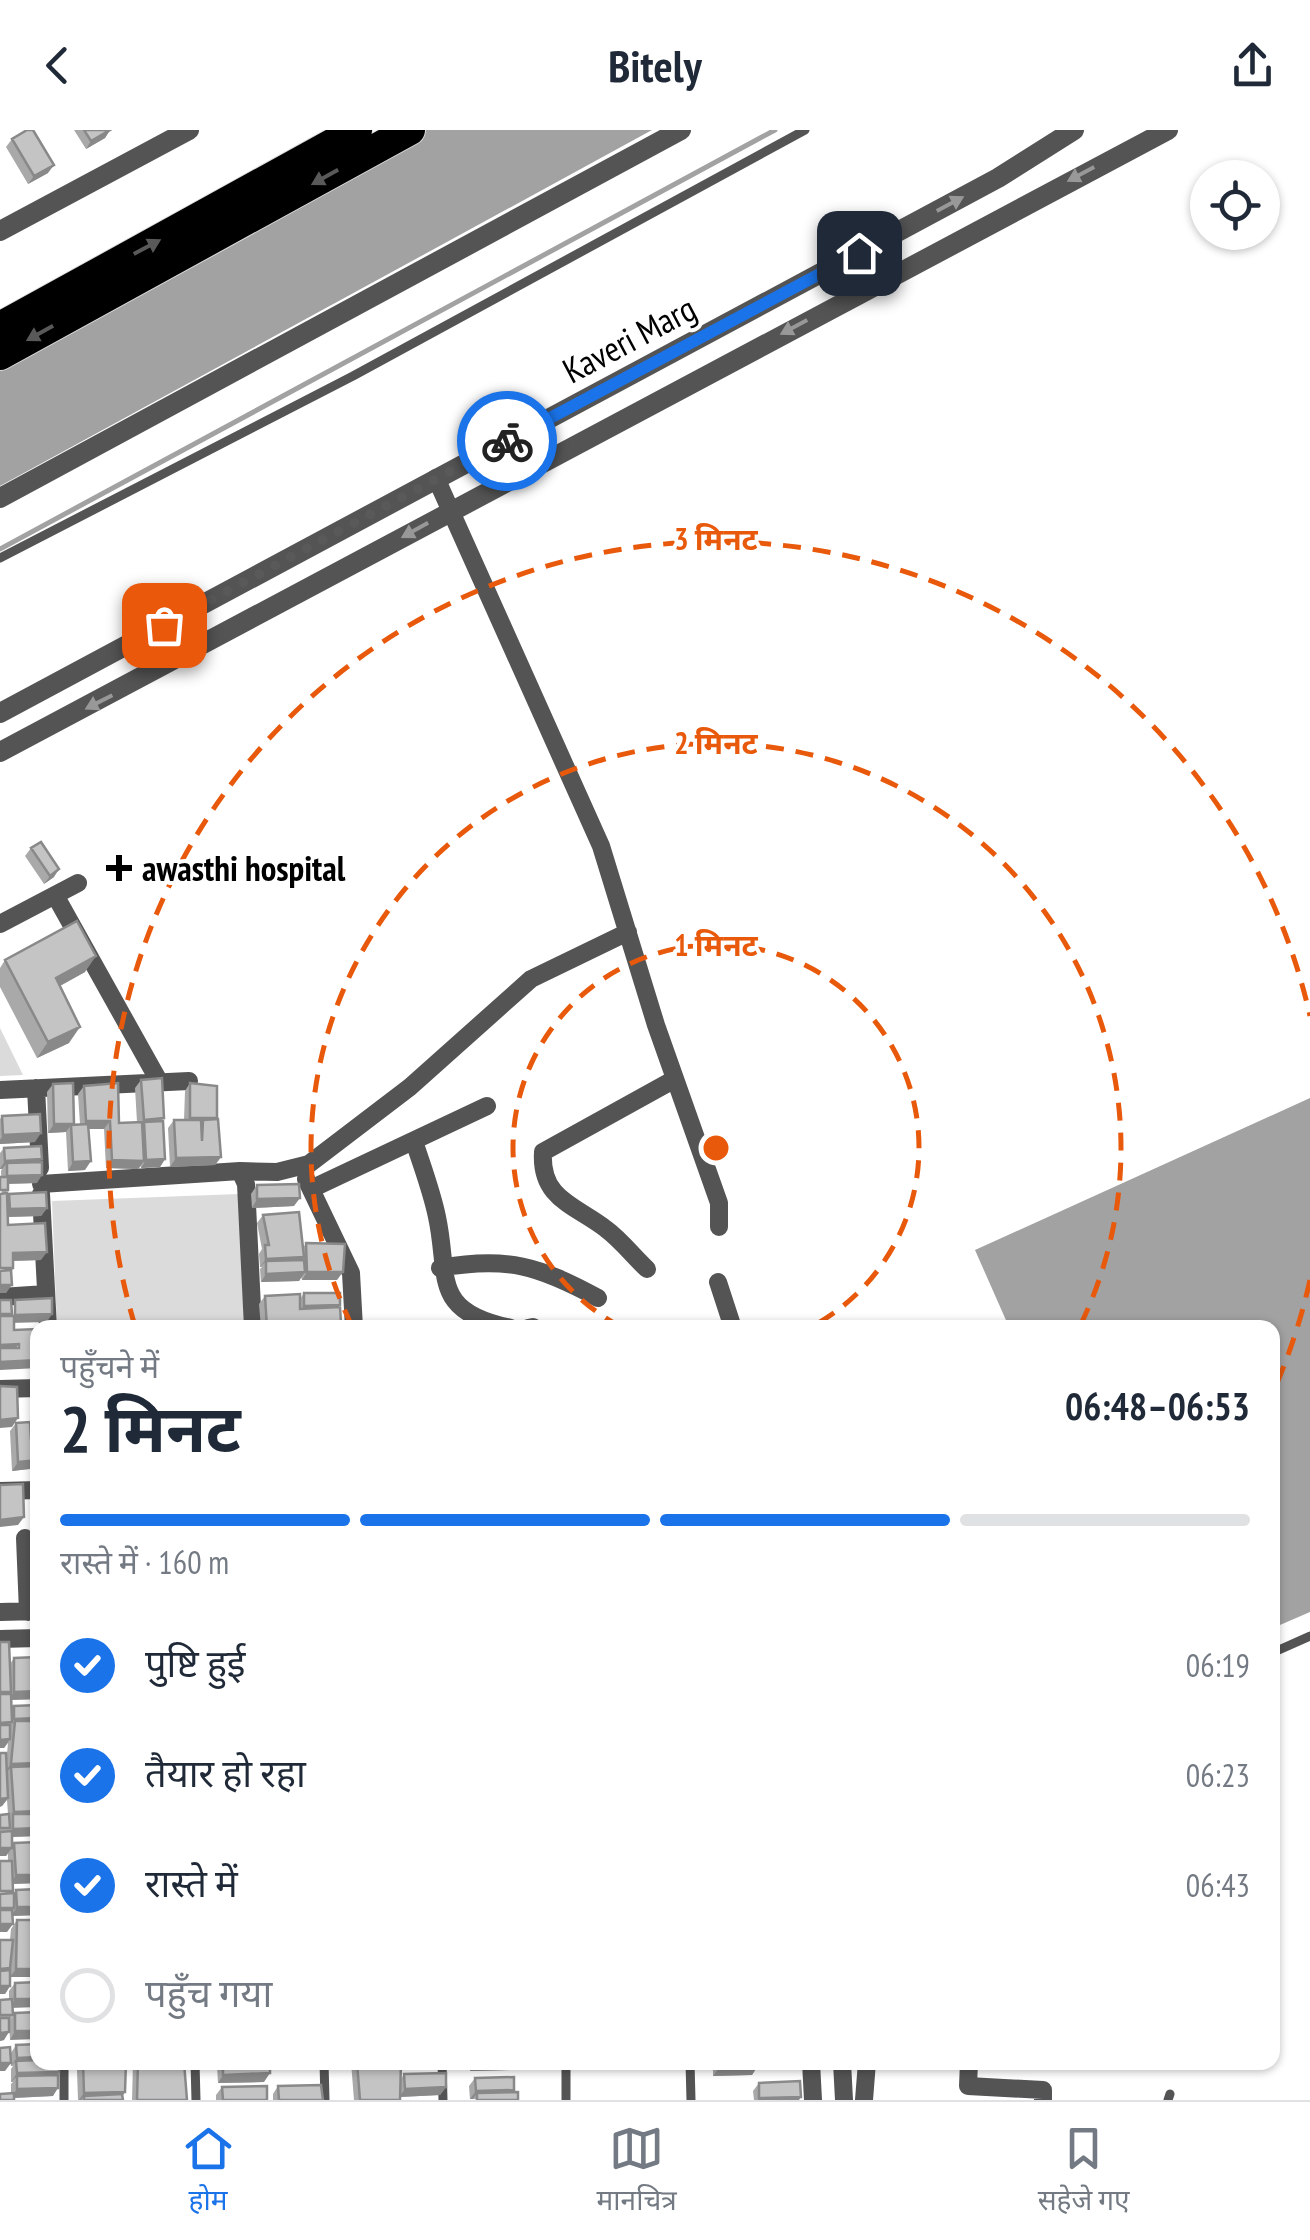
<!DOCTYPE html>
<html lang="hi">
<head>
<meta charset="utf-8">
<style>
  :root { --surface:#fff; --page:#f2f2f3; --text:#1f2937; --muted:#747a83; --line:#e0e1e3; --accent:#1a73e8 }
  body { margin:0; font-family:"PT Sans Narrow","Noto Sans Devanagari",sans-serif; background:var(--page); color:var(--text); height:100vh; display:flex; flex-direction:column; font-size:38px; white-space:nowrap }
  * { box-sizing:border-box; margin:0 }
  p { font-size:32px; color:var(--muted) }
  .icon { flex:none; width:55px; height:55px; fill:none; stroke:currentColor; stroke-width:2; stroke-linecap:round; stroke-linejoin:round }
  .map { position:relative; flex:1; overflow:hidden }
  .panel { position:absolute; left:30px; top:1190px; width:1250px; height:750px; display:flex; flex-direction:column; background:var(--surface); border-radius:20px; box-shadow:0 2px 8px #0004 }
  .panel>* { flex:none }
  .fabs { position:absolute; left:1190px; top:30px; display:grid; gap:20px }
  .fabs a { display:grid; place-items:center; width:90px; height:90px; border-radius:50%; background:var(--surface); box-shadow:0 2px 8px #0004; font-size:50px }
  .pin { position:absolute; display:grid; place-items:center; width:85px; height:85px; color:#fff; margin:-42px; border-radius:20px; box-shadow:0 5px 15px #0006 }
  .courier { position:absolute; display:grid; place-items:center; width:100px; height:100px; margin:-50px; border:8px solid #1a73e8; border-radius:50%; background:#fff; color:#222; box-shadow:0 2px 12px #0007 }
  .overview em { font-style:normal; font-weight:700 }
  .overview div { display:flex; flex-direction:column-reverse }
  .overview { display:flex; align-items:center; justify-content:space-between; height:170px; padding:0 30px }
  h1 { font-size:65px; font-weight:700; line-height:75px }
  .bar { display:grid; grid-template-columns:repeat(4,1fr); gap:15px 10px; align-content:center; height:120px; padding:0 30px }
  .bar i { height:12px; border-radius:8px; background:var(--line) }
  .bar .selected { background:var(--accent) }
  .bar p { grid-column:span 4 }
  ol { padding:0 30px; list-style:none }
  li { display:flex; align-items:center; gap:30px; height:110px }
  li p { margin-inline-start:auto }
  li .icon { padding:10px; border-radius:50%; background:var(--accent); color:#fff; stroke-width:4 }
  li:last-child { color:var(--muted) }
  li i { width:55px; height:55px; border:5px solid var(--line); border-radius:50% }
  header { display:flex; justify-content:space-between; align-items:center; height:130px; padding:0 30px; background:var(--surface); font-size:45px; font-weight:700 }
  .dock { display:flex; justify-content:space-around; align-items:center; height:140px; border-top:2px solid var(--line); background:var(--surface); font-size:28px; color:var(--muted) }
  .dock a { display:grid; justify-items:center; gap:5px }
  .dock .selected { color:var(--accent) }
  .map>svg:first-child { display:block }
  .green { fill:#dbdbdb }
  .water { fill:#a2a2a2 }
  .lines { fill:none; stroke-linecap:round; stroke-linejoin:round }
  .stream { stroke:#a2a2a2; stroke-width:5 }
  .motorway-casing { stroke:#dbdbdb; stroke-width:32 }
  .service { stroke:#545454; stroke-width:9 }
  .minor { stroke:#545454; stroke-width:18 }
  .tertiary { stroke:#545454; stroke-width:20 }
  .motorway { stroke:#000; stroke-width:30 }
  .wall { fill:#a9a9a9 }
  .shaded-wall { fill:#898989 }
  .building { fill:#c4c4c4; stroke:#898989; stroke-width:2.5 }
  .oneway { fill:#989898 }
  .oneway2 { fill:#595959 }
  .done { stroke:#595959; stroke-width:10; stroke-dasharray:0 18 }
  .route { stroke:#1a73e8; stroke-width:12 }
  .ring { fill:none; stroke:#e8590c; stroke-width:5; stroke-dasharray:18 12 }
  .poi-dot { fill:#000; stroke:#fff; stroke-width:4 }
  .labels { text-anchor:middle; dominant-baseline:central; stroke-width:8; stroke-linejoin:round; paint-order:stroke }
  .street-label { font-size:35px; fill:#000; stroke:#fff }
  .poi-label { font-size:35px; font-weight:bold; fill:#000; stroke:#fff; text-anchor:start }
  .centre { fill:#e8590c; stroke:#fff; stroke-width:5 }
  .ring-label { font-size:30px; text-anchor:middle; font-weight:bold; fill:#e8590c; stroke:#fff; stroke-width:8; stroke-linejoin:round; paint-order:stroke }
</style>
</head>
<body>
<header><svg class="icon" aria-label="back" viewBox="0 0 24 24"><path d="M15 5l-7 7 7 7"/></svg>Bitely<svg class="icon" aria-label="share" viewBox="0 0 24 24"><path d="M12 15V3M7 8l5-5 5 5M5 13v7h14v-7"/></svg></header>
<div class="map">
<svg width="1310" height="1970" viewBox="0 0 1310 1970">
  <rect width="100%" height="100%" fill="#fff"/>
  <path class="green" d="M0,898L23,945L0,946Z
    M239,1064L244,1197H57L52,1071Z"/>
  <path class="water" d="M421,0H652L0,356V235Z
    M1310,968V1482L1273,1498L1272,1198L1009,1197L975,1120Z"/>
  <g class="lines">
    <path class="stream" d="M0,419L775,0"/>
    <defs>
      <path id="motorway" d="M0,197L357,0
        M0,225L410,0"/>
    </defs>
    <use href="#motorway" class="motorway-casing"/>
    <path class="service" d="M0,428L353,246L805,0
      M1272,1523L1310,1506
      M64,1932V1970
      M195,1932L196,1970
      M324,1932L325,1970
      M442,1932L443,1970
      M566,1932V1970
      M690,1932L691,1970
      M1168,1970L1170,1964"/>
    <path class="minor" d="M436,348L601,716L656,895L719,1073V1097
      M55,765L160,953
      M0,794L78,753
      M36,958L40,1038
      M0,960L189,951
      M414,1011C422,1036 432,1062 437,1087C450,1147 430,1181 511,1198
      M240,1041L277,1042L309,1034L410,957L531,849L628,802
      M306,1049L351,1143L354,1198
      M41,1054L240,1041L246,1054L253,1198
      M311,1059L487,976
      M41,1064L48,1198
      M440,1138C507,1126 539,1136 598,1168
      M647,1139C633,1126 621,1110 606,1099C575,1075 540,1069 543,1022L675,949
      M718,1152L733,1198
      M0,1167L46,1164
      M528,1198L533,1197
      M0,1259L38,1258
      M0,1361L38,1360
      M25,1408L28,1482
      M0,1482L38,1481
      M0,1509L38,1508
      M811,1932L813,1970
      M842,1932L844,1970
      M969,1932L968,1956L1043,1960V1970
      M864,1970L867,1932"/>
    <path class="tertiary" d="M0,101L189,0
      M0,368L681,0
      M0,583L998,48L1074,0
      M0,622L1168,0"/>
    <use href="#motorway" class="motorway"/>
  </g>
  <path class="wall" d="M74,0H110L105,8L86,19Z
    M12,9L48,43L28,54L6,17Z
    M31,718L54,747L44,754L25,726Z
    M5,830L85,842L60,856L69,913L37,928L0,857V838Z
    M141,950L163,991L165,1029L160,1037L141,1038V1036L138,1039L106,1038L104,999H89L85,1040L68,1041L66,1002L48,1003L47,962L53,954L74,994H80L78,964L84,956L119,993L137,992L135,958Z
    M190,953L216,990L221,1027L215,1035L170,1037L168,998L174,990H184L185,961Z
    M2,986L35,1012L0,1014V989Z
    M4,1018L40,1032L37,1053L8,1054V1060L5,1063L7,1067L9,1064L47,1078L41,1086L8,1087V1095L41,1130L13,1131V1138L6,1163L1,1041L2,1039H0V1023Z
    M257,1055L294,1076L252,1078L251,1064Z
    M263,1085L303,1118L306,1113L337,1150H302L301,1147L299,1151L261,1152L260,1139L262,1137H260L259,1124L262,1119L257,1093Z
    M304,1163L338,1178L337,1198H261L259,1174L265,1166L300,1169Z
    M16,1293L30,1297L32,1294L38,1338L12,1341L10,1301Z
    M38,1356V1396L35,1397L33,1362Z
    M38,1399V1460H37L35,1403Z
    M0,1512L10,1534L14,1528L38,1569L11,1570L12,1579L14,1576L38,1575V1706L12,1707V1715L14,1713L38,1753L13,1754V1761L11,1763L14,1764L16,1760L38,1785L12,1786L7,1802L8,1723L6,1726H0V1685L8,1684L7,1670L2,1676L8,1613L4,1618H0Z
    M17,1790H38V1847H10V1856L5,1864L11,1799Z
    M38,1852L13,1877V1885L9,1891L4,1910L0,1911V1870L9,1869V1861L15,1853Z
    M38,1882L10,1910L9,1891L15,1883Z
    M16,1915L59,1942L53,1966L14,1968L11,1963V1954L13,1952H11V1939L13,1936H11V1923Z
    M82,1932L125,1962L122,1966L123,1970H78L77,1940Z
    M133,1932H184L187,1970H132Z
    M219,1932H270L264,1952L218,1953L217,1936Z
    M351,1932H440L437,1936L401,1937V1949L404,1944L446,1957L440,1965L400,1967V1970H354Z
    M470,1932H562L560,1936L517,1938L516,1933L512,1940L470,1941Z
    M713,1932H757V1937L752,1945L713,1946Z
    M475,1948L514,1960L513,1962L518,1970L470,1969L469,1956Z
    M759,1953L799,1970H754L753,1961Z
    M278,1956L323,1970H273V1964Z
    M222,1957L267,1970H216V1965Z"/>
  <path class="shaded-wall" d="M110,0L105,8L86,19L91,11Z
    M54,35L48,43L28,54L34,46Z
    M59,739L54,747L44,754L50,746Z
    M96,826L85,842L45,864L56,848Z
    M80,897L69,913L37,928L48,912Z
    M86,991H110L104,999H80Z
    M54,994H74L71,995L66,1002L48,1003Z
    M41,1003L35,1012L0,1014V1010L3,1005Z
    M221,1027L215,1035L170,1037L176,1028Z
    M42,1029L36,1037L7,1033L2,1039H0L5,1031Z
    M165,1029L160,1037L141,1038L146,1030Z
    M112,1030L144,1031L138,1039L106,1038Z
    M91,1031L85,1040L68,1041L73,1032Z
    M42,1045L37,1053L1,1054L7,1046Z
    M300,1068L294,1076L252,1078L257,1069Z
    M47,1078L41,1086L4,1087L10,1079Z
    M47,1122L41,1130L7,1131L13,1123Z
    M304,1127L298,1135L266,1131L260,1137L266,1129Z
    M305,1142L299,1151L261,1152L266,1144Z
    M307,1142H343L337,1150H302Z
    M0,1155H12L6,1163H0Z
    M340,1175L334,1183L298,1184L304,1176Z
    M52,1184L47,1192L9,1193L15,1185Z
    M341,1193L337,1198H276Z
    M19,1214L13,1222L0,1223V1215Z
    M38,1230V1238L0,1240V1232Z
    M18,1288L12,1297L0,1298V1290Z
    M38,1330V1338L12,1341L18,1332Z
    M24,1387L18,1395L0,1397V1390Z
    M38,1561V1569L8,1570L14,1562Z
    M10,1609L4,1618H0V1610Z
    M38,1633V1641L11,1637L7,1642H5L11,1634Z
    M8,1668L2,1676L0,1677V1669Z
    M38,1698V1706L8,1707L13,1699Z
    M0,1718H12L6,1726H0Z
    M16,1745H38V1753L10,1754Z
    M17,1777H38V1785L11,1786Z
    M0,1794H13L7,1802H0Z
    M16,1839H38V1847H10Z
    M0,1856H10L5,1864H0Z
    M15,1869H38V1877L10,1878Z
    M15,1901H38V1909L10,1910Z
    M9,1902L4,1910L0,1911V1903Z
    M38,1927V1932L16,1931L11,1936L17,1928Z
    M400,1932H440L437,1936L397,1937Z
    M517,1932L512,1940L470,1941L476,1933Z
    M520,1932H562L560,1936L517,1938Z
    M0,1933H11L5,1941H0Z
    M757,1937L752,1945L713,1946L719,1938Z
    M59,1942L54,1950L17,1946L11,1952L17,1943Z
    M270,1943L264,1952L218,1953L223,1945Z
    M446,1957L440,1965L399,1967L405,1959Z
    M58,1958L53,1966L11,1968L17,1959Z
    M514,1960L509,1968L477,1963L473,1969H470L476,1961Z
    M125,1962L120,1970L84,1966L81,1970H79L84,1963Z
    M801,1967L799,1970H758L759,1968Z"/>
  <path class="building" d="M27,0H33L54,35L34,46L12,9Z
    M84,0H110L91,11Z
    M41,712L59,739L50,746L31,718Z
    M77,791L96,826L56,848L80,897L48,912L5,830Z
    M162,948L164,988L144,990L141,950Z
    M73,953L74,994H54L53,954Z
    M118,953L119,993L142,992L144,1031L112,1030L110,991H86L84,956Z
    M190,953L217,956V988H190Z
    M40,984L41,1003L3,1005L2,986Z
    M218,989L221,1027L176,1028L174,990H201L202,1011L203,990Z
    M163,991L165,1029L146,1030L144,992Z
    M88,994L91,1031L73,1032L71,995Z
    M41,1016L42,1029L5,1031L4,1018Z
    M42,1032V1045L7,1046V1033Z
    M0,1047H8V1060H0Z
    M299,1054L300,1068L257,1069V1055Z
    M46,1062L47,1078L10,1079L9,1064Z
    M7,1063L8,1095L45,1093L47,1122L13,1123V1138H0V1064Z
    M299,1082L304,1127L266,1129L265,1115H269L263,1085Z
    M306,1113L345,1114L343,1142H307Z
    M304,1130L305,1142L266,1144V1131Z
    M11,1140L12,1155H0V1141Z
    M304,1163H340V1175L304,1176Z
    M300,1164V1179L340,1177L341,1193L267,1198L265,1166Z
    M52,1168V1184L15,1185V1170Z
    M0,1170H11L12,1184H0Z
    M0,1186H14V1200L38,1199V1230L0,1232V1218H19V1214L0,1215Z
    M0,1256L17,1257L18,1288L0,1290Z
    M30,1292L31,1310L32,1294H38V1330L18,1332L16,1293Z
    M23,1354L24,1387L0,1390V1355Z
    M0,1512H9L11,1562H0Z
    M38,1527V1561L14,1562V1528Z
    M0,1564H11L12,1592L0,1593Z
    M38,1575V1588L14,1589V1576Z
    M15,1591H38V1633L11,1634Z
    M0,1595H10V1609L0,1610Z
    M0,1623H6L8,1668L0,1669Z
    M38,1636V1681L14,1682L11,1637Z
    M9,1684L10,1698H0V1685Z
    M13,1684H38V1698L13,1699Z
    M12,1701V1718H0V1702Z
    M38,1712V1745H16L14,1713Z
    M0,1731H12L13,1761H0Z
    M38,1759V1777H17L16,1760Z
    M14,1763V1778H0V1764Z
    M0,1780H12L13,1794H0Z
    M17,1790H38V1839H16Z
    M0,1810H13L10,1838L0,1839Z
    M10,1840V1856H0V1841Z
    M38,1852V1869H15V1853Z
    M12,1869L13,1885H0V1870Z
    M38,1882V1901H15V1883Z
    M0,1888H9V1902L0,1903Z
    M38,1914V1927L17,1928L16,1915Z
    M10,1917L11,1933H0V1918Z
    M38,1930V1932H59V1942L17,1943L16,1931Z
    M83,1932H126L125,1962L84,1963Z
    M138,1932H184L187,1970H137Z
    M223,1932H270V1943L223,1945Z
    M357,1932H401L400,1970H360Z
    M719,1932H757V1937L719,1938Z
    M446,1943V1957L405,1959L404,1944Z
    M58,1945V1958L17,1959V1946Z
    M514,1947V1960L476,1961L475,1948Z
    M800,1951L801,1967L759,1968V1953Z
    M321,1955L323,1970H279L278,1956Z
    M267,1956V1970H223L222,1957Z
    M518,1962V1970H477V1963Z
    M14,1963V1970H0V1964Z
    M122,1964L123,1970H84V1966Z"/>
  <defs><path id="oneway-solid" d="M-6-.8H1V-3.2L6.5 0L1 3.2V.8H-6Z" transform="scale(2.5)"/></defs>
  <g class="oneway">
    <use href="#oneway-solid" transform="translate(1081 44) rotate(152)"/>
    <use href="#oneway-solid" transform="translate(950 74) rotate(-28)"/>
    <use href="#oneway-solid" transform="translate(794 197) rotate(152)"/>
    <use href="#oneway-solid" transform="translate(415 400) rotate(151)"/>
    <use href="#oneway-solid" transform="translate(99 572) rotate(153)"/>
  </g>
  <g class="oneway2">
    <use href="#oneway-solid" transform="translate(325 47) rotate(151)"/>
    <use href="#oneway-solid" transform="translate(147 117) rotate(-28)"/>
    <use href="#oneway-solid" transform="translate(40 203) rotate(151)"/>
  </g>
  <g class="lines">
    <path class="done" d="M164,495L507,311"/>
    <path class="route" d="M507,311L859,123"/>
  </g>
  <g class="ring">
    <path d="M621 1197A203 203 0 1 1 811 1197"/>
    <path d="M352 1196A405 405 0 1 1 1080 1196"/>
    <path d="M1310 1150A608 608 0 0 1 1274 1260M135 1196A608 608 0 1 1 1310 886"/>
  </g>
  <path class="poi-dot" d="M114 723h10v10h10v10h-10v10h-10v-10h-10v-10h10z"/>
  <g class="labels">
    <g class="street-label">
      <text transform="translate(629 209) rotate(-28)">Kaveri Marg</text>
    </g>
    <g class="poi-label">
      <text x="142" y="738">awasthi hospital</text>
    </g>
  </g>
  <circle cx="716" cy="1018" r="15" class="centre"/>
  <g class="ring-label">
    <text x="716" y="420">3 मिनट</text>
    <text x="716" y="624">2 मिनट</text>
    <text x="716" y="826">1 मिनट</text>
  </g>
</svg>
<div class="fabs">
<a><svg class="icon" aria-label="locate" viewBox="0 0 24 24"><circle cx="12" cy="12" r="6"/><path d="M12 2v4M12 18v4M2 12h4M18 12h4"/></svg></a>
</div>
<div class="pin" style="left:164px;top:495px;background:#ea580c"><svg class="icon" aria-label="bag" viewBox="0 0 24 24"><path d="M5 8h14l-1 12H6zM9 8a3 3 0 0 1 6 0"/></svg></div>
<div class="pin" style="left:859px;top:123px;background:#1f2937"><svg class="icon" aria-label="home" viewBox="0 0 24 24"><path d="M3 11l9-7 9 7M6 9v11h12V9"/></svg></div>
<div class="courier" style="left:507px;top:311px"><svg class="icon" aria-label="bike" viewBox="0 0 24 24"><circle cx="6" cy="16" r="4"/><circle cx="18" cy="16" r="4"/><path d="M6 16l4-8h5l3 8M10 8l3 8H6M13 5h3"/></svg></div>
<section class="panel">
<div class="overview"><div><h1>2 मिनट</h1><p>पहुँचने में</p></div><em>06:48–06:53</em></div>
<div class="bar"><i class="selected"></i><i class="selected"></i><i class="selected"></i><i></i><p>रास्ते में · 160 m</p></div>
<ol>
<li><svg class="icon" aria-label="check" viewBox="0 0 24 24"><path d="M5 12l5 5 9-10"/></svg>पुष्टि हुई<p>06:19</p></li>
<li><svg class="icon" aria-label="check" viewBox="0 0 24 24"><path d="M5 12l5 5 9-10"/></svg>तैयार हो रहा<p>06:23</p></li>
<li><svg class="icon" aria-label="check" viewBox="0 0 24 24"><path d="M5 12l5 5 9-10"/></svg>रास्ते में<p>06:43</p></li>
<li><i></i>पहुँच गया</li>
</ol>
</section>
</div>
<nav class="dock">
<a class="selected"><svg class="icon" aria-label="home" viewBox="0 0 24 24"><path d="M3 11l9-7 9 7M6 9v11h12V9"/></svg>होम</a>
<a><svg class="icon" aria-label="map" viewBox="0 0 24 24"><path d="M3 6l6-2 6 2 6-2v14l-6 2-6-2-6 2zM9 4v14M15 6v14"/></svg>मानचित्र</a>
<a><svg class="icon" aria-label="saved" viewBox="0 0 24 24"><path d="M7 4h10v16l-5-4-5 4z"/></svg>सहेजे गए</a>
</nav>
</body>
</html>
